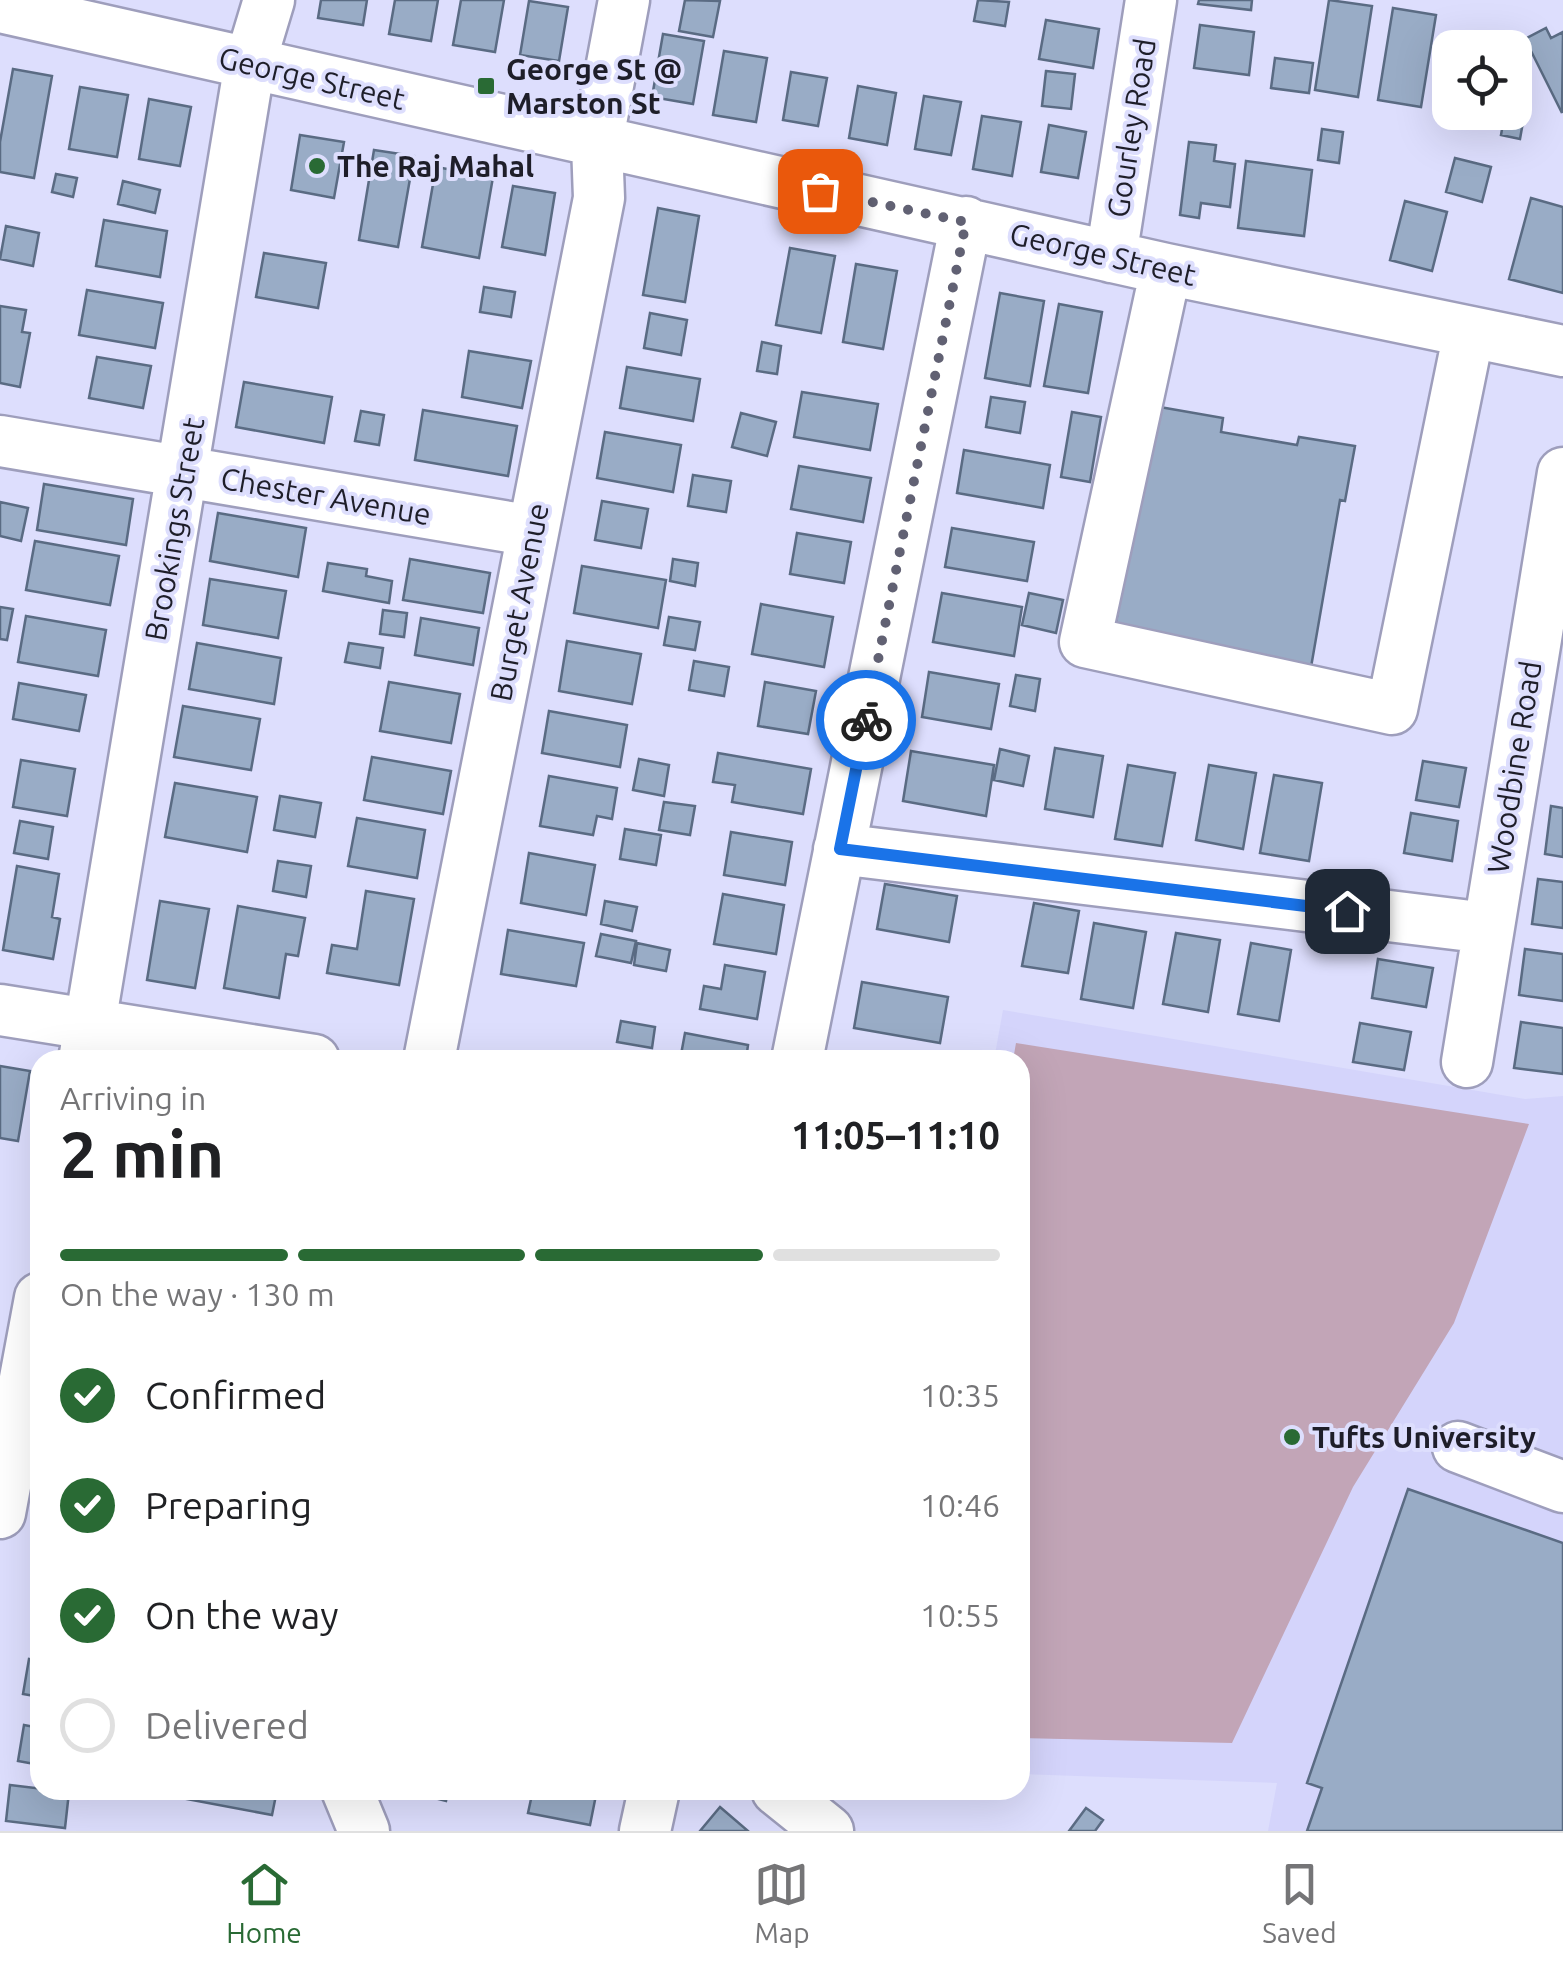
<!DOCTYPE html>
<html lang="en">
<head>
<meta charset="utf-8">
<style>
  :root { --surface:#fff; --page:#f2f2f2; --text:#202124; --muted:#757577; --line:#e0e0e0; --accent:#296a34 }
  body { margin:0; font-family:Ubuntu,sans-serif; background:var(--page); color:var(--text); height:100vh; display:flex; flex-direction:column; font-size:38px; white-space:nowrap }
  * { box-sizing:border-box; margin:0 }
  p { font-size:32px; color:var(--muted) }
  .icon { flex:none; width:55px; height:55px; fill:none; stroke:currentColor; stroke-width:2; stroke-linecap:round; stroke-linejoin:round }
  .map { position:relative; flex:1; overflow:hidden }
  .drawer { position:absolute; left:30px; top:1050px; width:1000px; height:750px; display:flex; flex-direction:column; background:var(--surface); border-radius:30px; box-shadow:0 10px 40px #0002 }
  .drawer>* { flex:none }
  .buttons { position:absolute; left:1432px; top:30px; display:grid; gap:20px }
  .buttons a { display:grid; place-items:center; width:100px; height:100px; border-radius:20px; background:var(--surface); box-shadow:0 10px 40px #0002; font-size:50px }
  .pin { position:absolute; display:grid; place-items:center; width:85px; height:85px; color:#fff; margin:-42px; border-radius:20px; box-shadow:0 5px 15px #0006 }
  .courier { position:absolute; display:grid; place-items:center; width:100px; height:100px; margin:-50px; border:8px solid #1a73e8; border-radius:50%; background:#fff; color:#222; box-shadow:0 2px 12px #0007 }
  .headline em { font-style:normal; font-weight:700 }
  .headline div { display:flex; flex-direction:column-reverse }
  .headline { display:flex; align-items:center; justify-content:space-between; height:170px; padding:0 30px }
  h1 { font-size:65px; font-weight:700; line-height:75px }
  .bar { display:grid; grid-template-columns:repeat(4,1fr); gap:15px 10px; align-content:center; height:120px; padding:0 30px }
  .bar i { height:12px; border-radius:8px; background:var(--line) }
  .bar .on { background:var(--accent) }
  .bar p { grid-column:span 4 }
  ol { padding:0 30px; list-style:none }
  li { display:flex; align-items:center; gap:30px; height:110px }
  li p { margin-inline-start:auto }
  li .icon { padding:10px; border-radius:50%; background:var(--accent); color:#fff; stroke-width:4 }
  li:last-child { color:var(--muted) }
  li i { width:55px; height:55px; border:5px solid var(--line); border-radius:50% }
  .tabs { display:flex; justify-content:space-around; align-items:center; height:140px; border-top:2px solid var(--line); background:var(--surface); font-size:28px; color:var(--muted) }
  .tabs a { display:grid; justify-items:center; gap:5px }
  .tabs .on { color:var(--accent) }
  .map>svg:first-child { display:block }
  .built { fill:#d4d4fb }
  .green { fill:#c2a5b7 }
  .building { fill:#99acc6; stroke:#5a6b83; stroke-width:2.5 }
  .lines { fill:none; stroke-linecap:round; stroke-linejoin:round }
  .minor-casing { stroke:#9e9ebc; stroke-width:55 }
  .minor { stroke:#fff; stroke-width:50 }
  .done { stroke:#616173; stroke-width:10; stroke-dasharray:0 18 }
  .route { stroke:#1a73e8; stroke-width:12 }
  .poi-dot { fill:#296a34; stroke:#dddefd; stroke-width:4 }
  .labels { text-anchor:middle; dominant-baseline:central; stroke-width:8; stroke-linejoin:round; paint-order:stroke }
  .poi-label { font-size:30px; font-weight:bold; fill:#1e1e29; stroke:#dddefd; text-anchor:start }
  .street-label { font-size:30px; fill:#1e1e29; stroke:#dddefd }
</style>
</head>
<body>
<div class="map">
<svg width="1563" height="1831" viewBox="0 0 1563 1831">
  <rect width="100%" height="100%" fill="#dddefd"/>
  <path class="built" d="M1003,1010L1525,1099L1563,1096V1831H1268L1277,1783L1020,1774V1060H994Z"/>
  <path class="green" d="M1016,1043L1529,1124L1454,1323L1353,1487L1232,1743L1020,1738V1060H1013Z"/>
  <path class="building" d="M321,0H367L363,25L318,18Z
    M395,0H438L431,41L389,34Z
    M461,0H504L495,52L453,45Z
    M685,0L720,1L713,37L679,31Z
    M978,0L1009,2L1005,26L974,21Z
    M1199,0H1252L1251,10L1198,4Z
    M1329,0L1372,6L1358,97L1315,90Z
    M529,1L568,7L559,61L520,55Z
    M1393,8L1436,15L1421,107L1378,100Z
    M1046,20L1099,29L1093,68L1039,59Z
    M1200,25L1254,32L1249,75L1194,68Z
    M1546,28L1551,38L1563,32L1562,113L1525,39Z
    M663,34L704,41L693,104L652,97Z
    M724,51L767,58L756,122L713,115Z
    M1275,58L1313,63L1309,93L1271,88Z
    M13,69L52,76L34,178L0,172V142Z
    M1046,71L1075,74L1071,109L1042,106Z
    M791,72L827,78L818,126L783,120Z
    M858,86L896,93L887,145L849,138Z
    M80,87L128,95L117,157L69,149Z
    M924,96L961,102L951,155L915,149Z
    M149,99L191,107L180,166L139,159Z
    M1515,103L1526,105L1520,139L1501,135L1505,112H1515Z
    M982,116L1021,122L1012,176L973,169Z
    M1049,125L1086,132L1078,178L1041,172Z
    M1322,129L1343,132L1339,163L1318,160Z
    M300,135L344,142L334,198L291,190Z
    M1189,142L1216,145L1214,161L1235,164L1230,207L1201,203L1199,218L1180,215Z
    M374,150L414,156L398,247L359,240Z
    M1455,158L1491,167L1482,202L1446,192Z
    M1246,161L1312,170L1304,236L1238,228Z
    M436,167L493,177L479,258L422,247Z
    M56,174L77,178L73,197L52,192Z
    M123,181L160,190L155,213L118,204Z
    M513,186L555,193L545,255L502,247Z
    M1531,198L1563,207V293L1509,279Z
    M1405,201L1447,212L1432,271L1390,260Z
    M658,208L699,216L685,302L643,295Z
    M104,220L167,231L160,277L96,266Z
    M6,226L39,233L33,266L0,259Z
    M790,248L835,256L821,333L776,325Z
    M264,253L326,263L318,308L256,297Z
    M856,264L897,271L883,349L843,342Z
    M484,287L515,292L511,317L480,312Z
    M87,290L163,303L155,348L79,335Z
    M1000,293L1044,301L1030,386L985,378Z
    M1059,304L1102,312L1088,393L1044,386Z
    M0,306L26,310L22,332L30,333L20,387L0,383Z
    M650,313L687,320L681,355L644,348Z
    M762,342L781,346L777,374L757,371Z
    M469,351L531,361L522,408L462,397Z
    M97,357L151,366L143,408L89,398Z
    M627,367L700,379L693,421L620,408Z
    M244,382L332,397L324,443L236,427Z
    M802,392L878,404L870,450L794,437Z
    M991,397L1025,402L1020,433L986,427Z
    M1154,406L1223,418L1221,432L1297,445L1299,437L1355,446L1345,501L1340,500L1310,673L1113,639Z
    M423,410L517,426L508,476L415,460Z
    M361,411L384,415L379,445L355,441Z
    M1072,412L1101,417L1090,482L1061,477Z
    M741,413L776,422L767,456L732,447Z
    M605,432L681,445L673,492L597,478Z
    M964,450L1050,465L1043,508L957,493Z
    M799,466L871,478L863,522L791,509Z
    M693,475L731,481L726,512L688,506Z
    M44,484L133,499L126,545L37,530Z
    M602,501L648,509L641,548L595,540Z
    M0,502L28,508L21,541L0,536Z
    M218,513L306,528L298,577L210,561Z
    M952,528L1034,542L1027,581L945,567Z
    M797,533L851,542L844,583L790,574Z
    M35,541L119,556L110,605L26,590Z
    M410,559L490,573L483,613L403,600Z
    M673,559L698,563L695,586L670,581Z
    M328,563L367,569L366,576L392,581L389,603L323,591Z
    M582,566L666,580L658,628L574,613Z
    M210,579L286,591L278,638L203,625Z
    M942,593L1022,607L1014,656L933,642Z
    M1029,593L1063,600L1056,633L1022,625Z
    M761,604L833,617L824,667L752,654Z
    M0,607L13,609L7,640L0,639Z
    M383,610L407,613L404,637L380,634Z
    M26,616L106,630L98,676L18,662Z
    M669,617L700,622L695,650L664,645Z
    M421,618L479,628L473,665L415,655Z
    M567,641L641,654L632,704L559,691Z
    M197,643L281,658L274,704L189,689Z
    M349,643L383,648L380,668L345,662Z
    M694,661L729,667L724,696L689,690Z
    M929,672L999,684L991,729L922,717Z
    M1016,675L1040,679L1035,711L1010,706Z
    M389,682L460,694L451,743L380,731Z
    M765,682L816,691L808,734L758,726Z
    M19,683L86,695L79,731L13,719Z
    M183,706L260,719L251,770L174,757Z
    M549,711L627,725L620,767L542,753Z
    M1055,748L1103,756L1093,817L1045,809Z
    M1000,749L1029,756L1023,786L994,780Z
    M911,751L994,765L986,816L903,801Z
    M718,753L811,769L803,814L732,802L735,785L713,782Z
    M372,757L451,771L443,814L364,800Z
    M639,759L669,765L664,796L633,790Z
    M21,760L75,769L67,816L13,807Z
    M1423,761L1466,768L1459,807L1416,800Z
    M1128,765L1175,773L1162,846L1115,839Z
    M1209,765L1256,773L1243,849L1196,840Z
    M1274,775L1322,783L1309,861L1260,853Z
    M549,776L617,788L612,819L597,816L593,835L540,826Z
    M175,783L257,797L247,852L165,837Z
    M280,796L321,803L315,837L274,830Z
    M664,802L695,806L690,835L659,830Z
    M1551,806L1563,808V857L1545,854Z
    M1411,813L1458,821L1452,861L1404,853Z
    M357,818L425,830L417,878L348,866Z
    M20,821L53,827L48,859L14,853Z
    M625,829L661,835L656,865L620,859Z
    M731,832L792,842L785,885L724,875Z
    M529,853L595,865L586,915L521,903Z
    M278,861L311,866L306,897L273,891Z
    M17,866L59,874L52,917L60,919L53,959L3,950Z
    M1538,879L1563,882V928L1532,924Z
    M885,884L957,896L949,942L877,929Z
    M366,891L414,899L399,985L327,973L332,945L357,949Z
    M723,894L784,905L776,954L714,944Z
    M160,901L209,909L195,988L147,980Z
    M605,901L637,907L632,931L601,924Z
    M1034,903L1079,911L1068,973L1022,966Z
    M238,906L305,918L298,956L286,954L279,998L224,988Z
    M1094,923L1146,932L1133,1008L1081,999Z
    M508,930L584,943L576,986L501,974Z
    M1176,933L1220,940L1208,1012L1163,1004Z
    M601,934L636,941L631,963L596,956Z
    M637,943L670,950L666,971L634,965Z
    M1251,943L1291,950L1279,1021L1238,1014Z
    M1525,949L1563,954V1001L1519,995Z
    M1378,959L1433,968L1426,1007L1372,998Z
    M725,965L765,972L757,1019L700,1009L704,986L721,989Z
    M862,982L948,997L940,1043L854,1028Z
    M621,1021L655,1027L652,1048L617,1042Z
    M1521,1022L1563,1028V1074L1514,1068Z
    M1360,1023L1411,1032L1404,1070L1353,1062Z
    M685,1033L748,1045L746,1060H680Z
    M0,1066L30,1071L18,1141L0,1138Z
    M1408,1489L1563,1543V1831H1307L1322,1788L1307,1783Z
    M29,1659L40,1661V1697L23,1694Z
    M24,1725L40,1728V1765L18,1761Z
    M10,1785L69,1792L65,1828L6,1821Z
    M177,1790H277L272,1815L176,1797Z
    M403,1790H448L446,1801Z
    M533,1790H597L590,1825L528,1813Z
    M720,1807L748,1831H700Z
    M1086,1808L1103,1820L1095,1831H1069Z"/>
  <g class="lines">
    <defs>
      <path id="minor" d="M0,7L1166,269L1563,351
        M1111,257L1151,0
        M1166,269L1085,642L1392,709L1469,332
        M0,441L533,531
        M839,849L1487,928
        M0,1010L314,1060
        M84,1060L250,63L269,0
        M429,1060L599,198L597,144L624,0
        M797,1060L966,222
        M1467,1062L1563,473
        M1458,1447L1563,1487
        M0,1513L40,1298
        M347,1790L364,1831
        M777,1790L828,1831
        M645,1831L654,1790"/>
    </defs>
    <use href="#minor" class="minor-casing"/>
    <use href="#minor" class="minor"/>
  </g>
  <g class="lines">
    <path class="done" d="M820,191L966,222L866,720"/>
    <path class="route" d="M866,720L840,849L1347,911"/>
  </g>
  <g class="poi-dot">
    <rect x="476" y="76" width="20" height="20" rx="5"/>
    <circle cx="317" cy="166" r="10"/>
    <circle cx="1292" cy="1437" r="10"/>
  </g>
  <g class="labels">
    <g class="poi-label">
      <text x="506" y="69">George St @<tspan x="506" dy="34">Marston St</tspan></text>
      <text x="337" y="166">The Raj Mahal</text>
      <text x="1312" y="1437">Tufts University</text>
    </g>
    <g class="street-label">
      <text transform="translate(312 78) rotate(13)">George Street</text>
      <text transform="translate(1131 128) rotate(-81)">Gourley Road</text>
      <text transform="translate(1103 254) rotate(13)">George Street</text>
      <text transform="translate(326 496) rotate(10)">Chester Avenue</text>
      <text transform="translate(174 529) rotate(-80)">Brookings Street</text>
      <text transform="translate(519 602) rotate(-79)">Burget Avenue</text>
      <text transform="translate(1514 767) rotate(-81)">Woodbine Road</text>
    </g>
  </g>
</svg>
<div class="buttons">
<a><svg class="icon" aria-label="locate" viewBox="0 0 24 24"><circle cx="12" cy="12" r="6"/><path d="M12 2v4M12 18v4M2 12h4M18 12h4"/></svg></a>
</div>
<div class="pin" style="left:820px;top:191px;background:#ea580c"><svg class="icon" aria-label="bag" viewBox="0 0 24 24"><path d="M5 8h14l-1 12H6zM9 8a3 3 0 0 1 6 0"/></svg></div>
<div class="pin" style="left:1347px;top:911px;background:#1f2937"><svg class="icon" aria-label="home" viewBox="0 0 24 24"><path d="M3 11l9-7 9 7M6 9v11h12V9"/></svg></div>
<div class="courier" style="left:866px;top:720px"><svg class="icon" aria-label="bike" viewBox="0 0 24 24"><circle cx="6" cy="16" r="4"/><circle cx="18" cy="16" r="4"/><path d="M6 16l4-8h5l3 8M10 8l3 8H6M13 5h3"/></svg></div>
<section class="drawer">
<div class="headline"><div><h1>2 min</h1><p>Arriving in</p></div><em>11:05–11:10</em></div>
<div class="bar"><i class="on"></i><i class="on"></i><i class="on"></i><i></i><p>On the way · 130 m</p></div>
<ol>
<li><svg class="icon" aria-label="check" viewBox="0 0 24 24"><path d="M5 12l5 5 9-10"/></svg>Confirmed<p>10:35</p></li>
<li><svg class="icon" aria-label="check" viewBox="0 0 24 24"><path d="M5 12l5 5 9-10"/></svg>Preparing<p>10:46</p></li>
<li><svg class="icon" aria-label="check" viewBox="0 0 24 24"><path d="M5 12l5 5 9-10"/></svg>On the way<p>10:55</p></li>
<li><i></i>Delivered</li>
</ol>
</section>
</div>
<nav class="tabs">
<a class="on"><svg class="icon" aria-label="home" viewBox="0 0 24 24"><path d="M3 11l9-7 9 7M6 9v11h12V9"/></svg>Home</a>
<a><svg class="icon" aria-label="map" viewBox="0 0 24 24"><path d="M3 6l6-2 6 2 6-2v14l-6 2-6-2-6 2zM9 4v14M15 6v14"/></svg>Map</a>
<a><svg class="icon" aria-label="saved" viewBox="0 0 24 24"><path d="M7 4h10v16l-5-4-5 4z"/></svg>Saved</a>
</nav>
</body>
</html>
